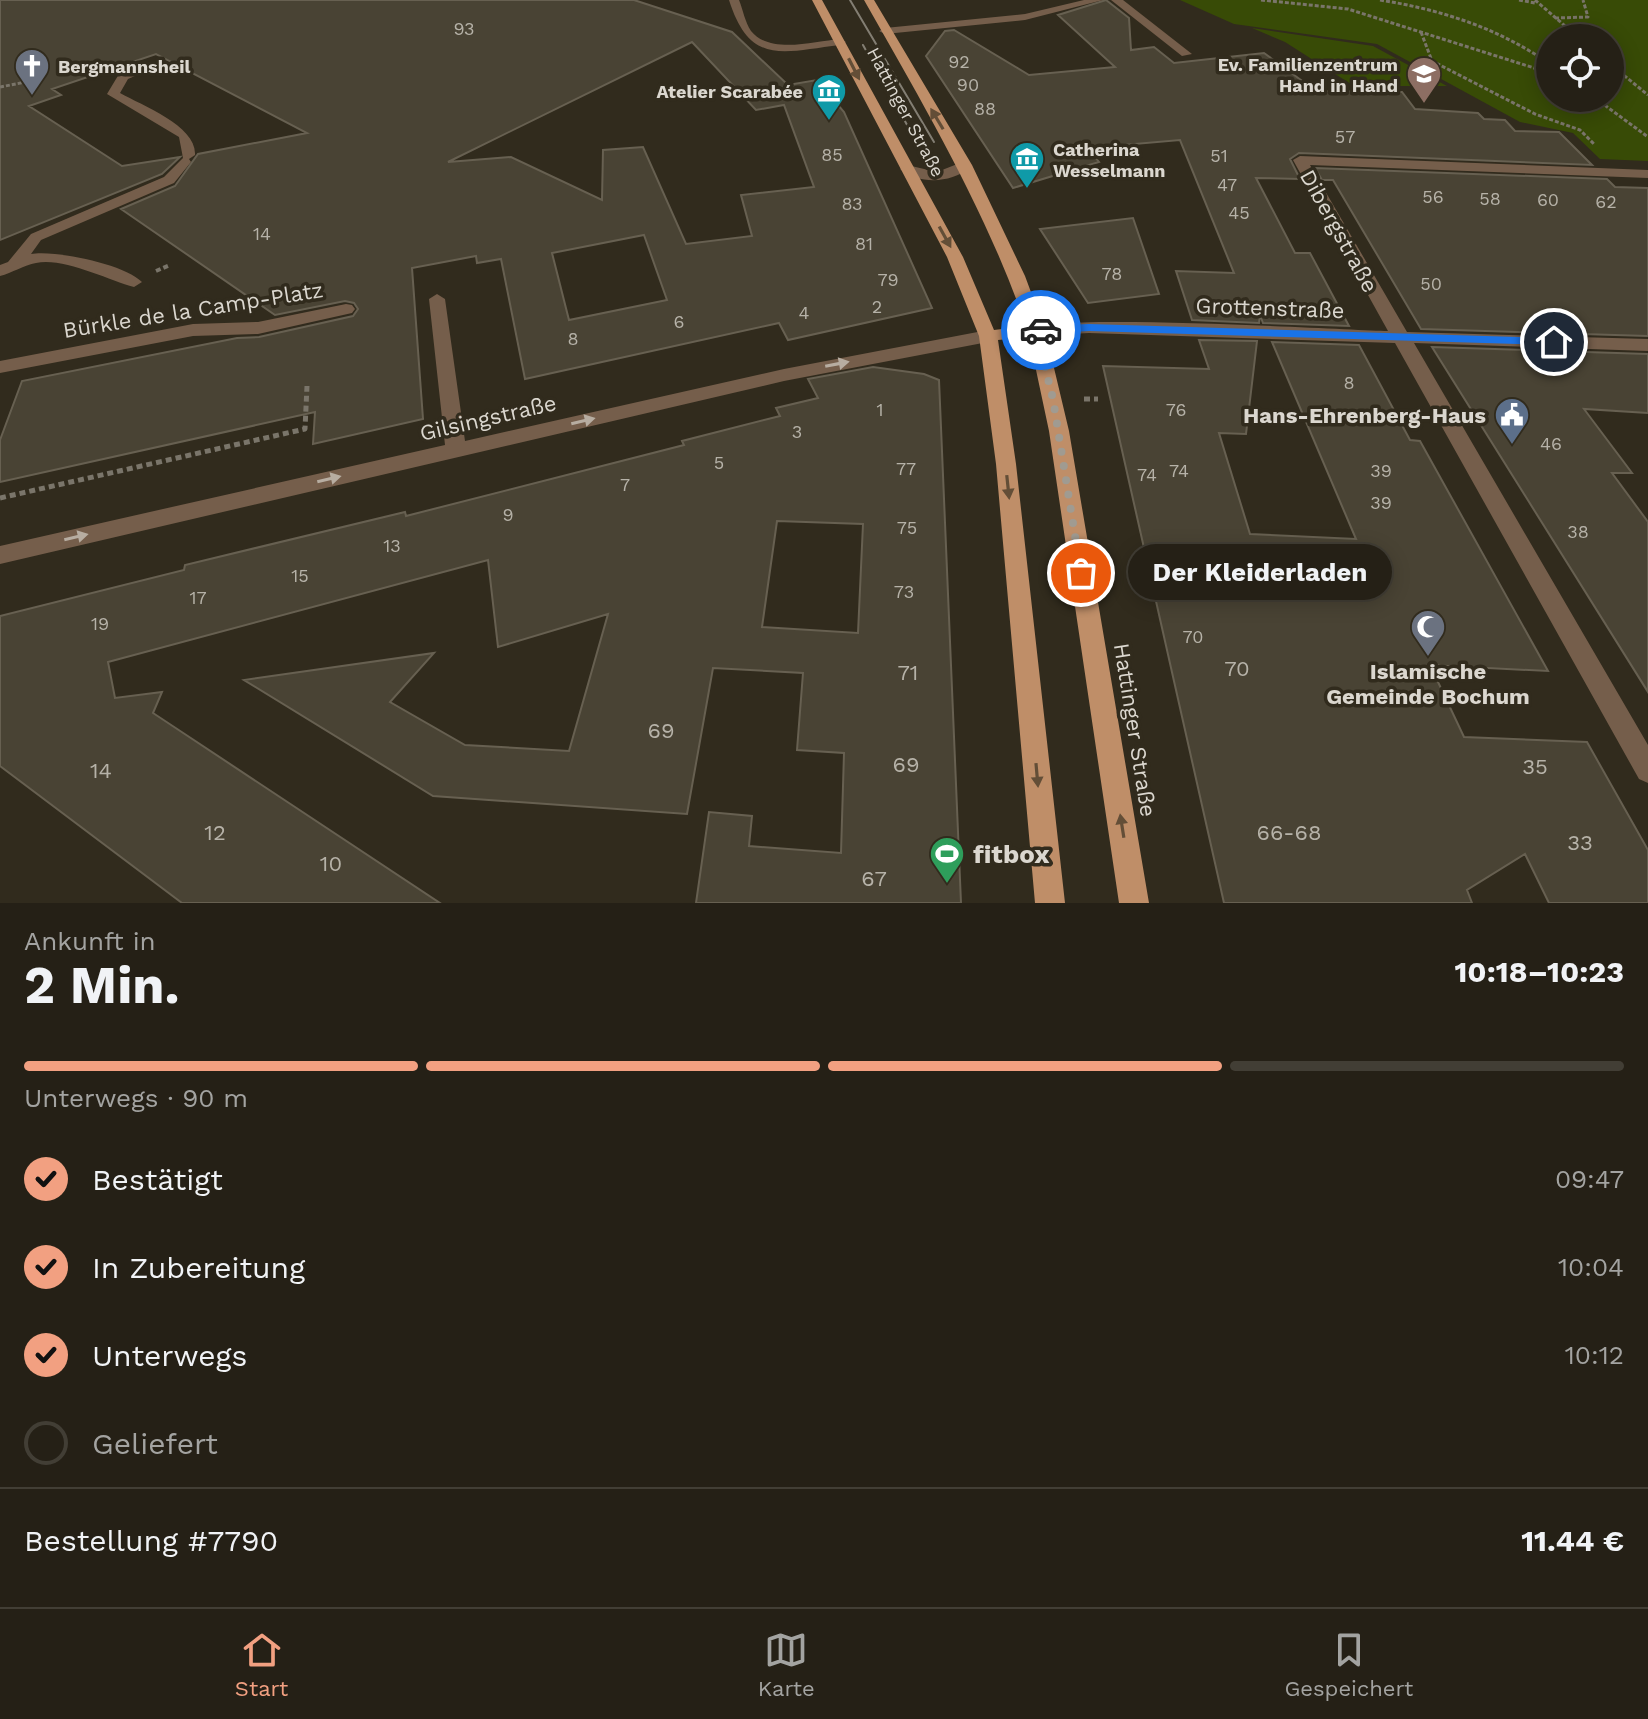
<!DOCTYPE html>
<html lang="de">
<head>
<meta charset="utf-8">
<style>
  :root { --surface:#252016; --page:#2d281f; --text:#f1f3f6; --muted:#a3a3a1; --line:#423e35; --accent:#f2a081 }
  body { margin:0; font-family:"Work Sans",sans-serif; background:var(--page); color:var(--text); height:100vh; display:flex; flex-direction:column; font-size:30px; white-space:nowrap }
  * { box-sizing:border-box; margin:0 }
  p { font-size:26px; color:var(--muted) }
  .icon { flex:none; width:44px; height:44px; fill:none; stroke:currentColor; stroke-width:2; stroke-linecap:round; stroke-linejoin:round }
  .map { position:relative; height:903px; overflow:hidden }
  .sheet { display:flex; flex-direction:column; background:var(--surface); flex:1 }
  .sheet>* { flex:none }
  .controls { position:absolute; left:1536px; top:24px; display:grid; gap:16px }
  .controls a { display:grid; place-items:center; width:88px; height:88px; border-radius:50%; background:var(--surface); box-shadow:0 4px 20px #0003,0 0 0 2px var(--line); font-size:40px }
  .pin { position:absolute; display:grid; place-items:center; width:68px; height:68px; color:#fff; margin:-34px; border:4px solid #fff; border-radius:50%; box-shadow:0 2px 8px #0007 }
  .courier { position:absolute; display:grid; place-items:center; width:80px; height:80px; margin:-40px; border:6px solid #1a73e8; border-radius:50%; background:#fff; color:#222; box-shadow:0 2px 10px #0007 }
  .bubble { position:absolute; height:56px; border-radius:28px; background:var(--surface); box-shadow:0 4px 20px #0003,0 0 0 2px var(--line); font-size:26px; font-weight:700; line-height:56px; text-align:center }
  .headline em { font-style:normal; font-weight:700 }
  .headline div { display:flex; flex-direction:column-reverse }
  .headline { display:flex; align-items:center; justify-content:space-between; height:136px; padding:0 24px }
  h1 { font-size:52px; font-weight:700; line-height:60px }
  .bar { display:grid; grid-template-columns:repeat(4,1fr); gap:12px 8px; align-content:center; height:96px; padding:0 24px }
  .bar i { height:10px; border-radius:6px; background:var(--line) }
  .bar .on { background:var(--accent) }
  .bar p { grid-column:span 4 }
  .line { display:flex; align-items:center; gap:20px; padding:0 24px; border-top:2px solid var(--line) }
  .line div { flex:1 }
  ol { padding:0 24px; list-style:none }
  li { display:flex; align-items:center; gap:24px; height:88px }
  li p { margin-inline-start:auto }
  li .icon { padding:8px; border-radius:50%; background:var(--accent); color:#111; stroke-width:4 }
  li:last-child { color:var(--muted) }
  li i { width:44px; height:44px; border:4px solid var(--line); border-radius:50% }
  .tabs { display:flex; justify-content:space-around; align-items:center; height:112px; border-top:2px solid var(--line); background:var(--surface); font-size:22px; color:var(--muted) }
  .tabs a { display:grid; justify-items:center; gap:4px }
  .tabs .on { color:var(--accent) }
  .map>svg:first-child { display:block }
  .green { fill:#384b06; fill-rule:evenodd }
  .building { fill:#494334; stroke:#676051; stroke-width:2; fill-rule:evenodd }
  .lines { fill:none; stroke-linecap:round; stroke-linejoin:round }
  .path-far2 { stroke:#7a756a; stroke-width:3; stroke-dasharray:4 2; stroke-linecap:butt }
  .path-far1 { stroke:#7a756a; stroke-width:4; stroke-dasharray:5 3; stroke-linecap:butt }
  .path { stroke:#7a756a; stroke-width:5; stroke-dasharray:6 4; stroke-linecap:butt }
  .minor { fill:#755e4b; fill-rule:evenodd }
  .major { fill:#bf8e68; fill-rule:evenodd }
  .tram { stroke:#837e73; stroke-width:2 }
  .oneway { fill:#634e37 }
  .oneway2 { fill:#b7ada1 }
  .route { fill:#1a73e8 }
  .done { stroke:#a09b91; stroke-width:8; stroke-dasharray:0 14.4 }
  .labels { text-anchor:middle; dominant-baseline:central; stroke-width:7; stroke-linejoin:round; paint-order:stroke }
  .number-label { font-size:18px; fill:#b6b2a8 }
  .far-poi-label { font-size:18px; font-weight:bold; fill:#dbd7cf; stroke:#312b1d; text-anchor:end }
  .far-street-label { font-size:18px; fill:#dbd7cf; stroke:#312b1d }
  .street-label { font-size:22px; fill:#dbd7cf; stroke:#312b1d }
  .poi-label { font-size:22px; font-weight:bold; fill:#dbd7cf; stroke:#312b1d; text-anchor:end }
  .near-number-label { font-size:22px; fill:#b6b2a8 }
  .near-poi-label { font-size:26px; font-weight:bold; fill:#dbd7cf; stroke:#312b1d; text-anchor:start }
</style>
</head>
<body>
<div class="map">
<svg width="1648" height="903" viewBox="0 0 1648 903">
  <rect width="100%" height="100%" fill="#312b1d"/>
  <path class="green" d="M1180,0H1648V161L1600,159L1573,133L1520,122L1377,44L1234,24ZM1550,38H1610V98H1550Z
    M1252,28L1373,46L1447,86H1354L1285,42Z"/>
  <path class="building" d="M0,0H634L732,32L788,85L817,80L844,112L932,308L788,340L779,323L525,379L501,259L477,263L476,256L412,268L423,419L313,444L315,412L0,482V440L22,381L237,338L259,337L353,316L358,309L354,303L345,301L275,315L121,209L175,186L198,154L307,133L156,54L52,89L61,95L29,106L122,166L180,157L162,174L0,240ZM692,42L756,110L784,105L814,187L741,195L752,236L686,244L643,147L603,150L602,200L511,157L448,162ZM644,235L667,300L569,320L552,253Z
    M1106,0L1129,18L1131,50L1154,47L1174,63L1264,53L1316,91L1402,92L1415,109L1478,113L1484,119L1505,120L1515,131L1559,132L1592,165L1299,153L1290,159L1300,179L1256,178L1295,253H1310L1349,326L1263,323L1260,315L1259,323L1192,320L1176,271L1234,273L1180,140L1088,148L1099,162L1013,188L926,56L945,31L954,30L1029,75L1115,67L1058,15Z
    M1315,168L1607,179L1615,187L1648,188V336L1421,329L1333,180H1322Z
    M1133,218L1159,294L1088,303L1040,229Z
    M1199,340L1257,341L1246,434L1219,433L1250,534L1356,539L1272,342L1359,345L1410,440L1420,441L1548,671L1430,665L1464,737L1587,742L1648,850V903H1549L1525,854L1467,890L1472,903H1224L1103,366L1209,369Z
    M1432,347L1648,354V413L1584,409L1632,473H1612L1648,522V692Z
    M873,367L924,374L939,380L961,903H696L709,812L752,816L749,846L841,853L844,753L797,750L803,673L713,668L687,814L433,796L244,680L434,653L390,702L465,745L569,751L608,614L498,647L488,560L108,662L115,698L162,692L153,713L440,903H182L0,766V616L184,570L185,565L405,512L406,516L684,445L682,441L780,416L776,408L818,398L808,379ZM777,521L863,524L858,633L762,627Z"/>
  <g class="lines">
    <path class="path-far2" d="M1261,0L1348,9L1550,73
      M1380,0C1442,10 1498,28 1550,64
      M1519,0L1535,3
      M1535,0L1579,38
      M1555,18L1588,17L1583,0
      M1421,32L1432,61L1535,114L1580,130L1594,144
      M1610,64L1648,95
      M0,87L26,82
      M1595,98L1648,137"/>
    <path class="path-far1" d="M156,271L170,265"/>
    <path class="path" d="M1084,399H1098
      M0,498L305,429L307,386"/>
    <path class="minor" d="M729,0H739C743,10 745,22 751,31C770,55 815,41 840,39L846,42L840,45C782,52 750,66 729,0Z
      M1084,0H1103L1025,20L885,34L879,31L885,28L1025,14Z
      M1111,0H1123L1192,54L1182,56Z
      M141,66L151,69L128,79L120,93C143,106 197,126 195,155L189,159L191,162L174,183L41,240L31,254C56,250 124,264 142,282L134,287C108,280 63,257 36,263C24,265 12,273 0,276V265L8,262L31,234L164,177L183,158L179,137L107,94L119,74Z
      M1300,156L1648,170V178L1310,165L1407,332L1648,339V351L1414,343L1648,745V783L1639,779L1395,343L1089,333L1036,336L1027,330C1043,312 1343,330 1388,331L1293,160Z
      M965,161L970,162V168C950,183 920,185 900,169L907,165L937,172Z
      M437,294L445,299L465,441L784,369L988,330L997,336L988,342L784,381L0,564V546L445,445L429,299Z
      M346,304L352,305L355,309L352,313L258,334L193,336L0,373V361L193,324L258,322Z"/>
    <path class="major" d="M812,0H822L963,257L994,330L1026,326C986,210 924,106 864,0H874L972,165L1025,276L1045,330L1069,431L1149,903H1119L1049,431L1029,337L998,340L1016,464L1065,903H1035L996,464L979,336L947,257Z"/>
    <path class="tram" d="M850,0L934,142
      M863,45L917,143"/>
  </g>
  <defs><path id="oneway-solid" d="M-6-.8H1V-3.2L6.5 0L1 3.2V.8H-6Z" transform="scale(2)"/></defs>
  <g class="oneway">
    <use href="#oneway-solid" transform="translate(854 69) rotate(63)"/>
    <use href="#oneway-solid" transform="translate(937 119) rotate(-121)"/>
    <use href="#oneway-solid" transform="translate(945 237) rotate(61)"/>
    <use href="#oneway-solid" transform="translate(1008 487) rotate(84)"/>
    <use href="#oneway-solid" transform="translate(1037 775) rotate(85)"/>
    <use href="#oneway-solid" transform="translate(1122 826) rotate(-99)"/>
  </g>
  <g class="oneway2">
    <use href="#oneway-solid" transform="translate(837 364) rotate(-11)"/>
    <use href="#oneway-solid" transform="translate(583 421) rotate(-13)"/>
    <use href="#oneway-solid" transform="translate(329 479) rotate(-13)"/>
    <use href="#oneway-solid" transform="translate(76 537) rotate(-13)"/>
  </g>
  <path class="route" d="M1089,324L1554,338L1560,342L1554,345L1089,331L1041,334L1035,330L1041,326Z"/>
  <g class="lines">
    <path class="done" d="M1041,330H1036L1053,399L1081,573"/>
  </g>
  <defs>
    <symbol id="church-pin" viewBox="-11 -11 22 30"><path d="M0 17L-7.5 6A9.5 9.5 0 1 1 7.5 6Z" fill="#6b7280" stroke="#312b1d"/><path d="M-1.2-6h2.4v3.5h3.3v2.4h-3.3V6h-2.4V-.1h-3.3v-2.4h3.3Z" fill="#fff"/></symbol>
    <symbol id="school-pin" viewBox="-11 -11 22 30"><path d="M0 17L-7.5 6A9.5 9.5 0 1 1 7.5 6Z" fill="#8d6e63" stroke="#312b1d"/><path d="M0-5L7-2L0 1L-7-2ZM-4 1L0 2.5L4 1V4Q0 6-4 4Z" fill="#fff"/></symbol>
    <symbol id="museum-pin" viewBox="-11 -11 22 30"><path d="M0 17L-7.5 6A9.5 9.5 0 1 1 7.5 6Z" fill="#0f9aa8" stroke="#312b1d"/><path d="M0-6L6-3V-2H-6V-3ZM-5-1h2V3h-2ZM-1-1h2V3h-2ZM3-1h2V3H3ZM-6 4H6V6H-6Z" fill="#fff"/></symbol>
    <symbol id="civic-pin" viewBox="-11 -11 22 30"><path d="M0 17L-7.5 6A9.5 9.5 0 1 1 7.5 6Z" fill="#5c6f8a" stroke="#312b1d"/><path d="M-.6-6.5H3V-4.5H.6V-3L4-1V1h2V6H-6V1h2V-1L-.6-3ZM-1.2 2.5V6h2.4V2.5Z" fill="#fff"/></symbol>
    <symbol id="mosque-pin" viewBox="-11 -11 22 30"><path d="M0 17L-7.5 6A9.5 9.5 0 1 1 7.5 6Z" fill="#6b7280" stroke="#312b1d"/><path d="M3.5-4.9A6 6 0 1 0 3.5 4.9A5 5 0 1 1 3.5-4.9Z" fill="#fff"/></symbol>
    <symbol id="stadium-pin" viewBox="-11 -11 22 30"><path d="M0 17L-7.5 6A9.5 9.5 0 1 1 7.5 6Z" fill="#2e9e5b" stroke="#312b1d"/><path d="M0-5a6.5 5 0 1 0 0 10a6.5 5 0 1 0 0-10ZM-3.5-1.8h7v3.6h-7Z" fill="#fff"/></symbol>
  </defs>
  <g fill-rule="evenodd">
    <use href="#church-pin" x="12" y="46" width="40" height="54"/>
    <use href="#school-pin" x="1404" y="54" width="40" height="54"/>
    <use href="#museum-pin" x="809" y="71" width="40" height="54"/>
    <use href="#museum-pin" x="1007" y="139" width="40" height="54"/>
    <use href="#civic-pin" x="1492" y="395" width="40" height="54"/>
    <use href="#mosque-pin" x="1408" y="607" width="40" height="54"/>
    <use href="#stadium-pin" x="927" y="834" width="40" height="54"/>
  </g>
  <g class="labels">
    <g class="number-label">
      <text x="464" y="28">93</text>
      <text x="959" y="61">92</text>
      <text x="968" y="84">90</text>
      <text x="985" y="108">88</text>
      <text x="1345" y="136">57</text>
      <text x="832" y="154">85</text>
      <text x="1219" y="155">51</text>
      <text x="1227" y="184">47</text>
      <text x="1433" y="196">56</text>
      <text x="1490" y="198">58</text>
      <text x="1548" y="199">60</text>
      <text x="1606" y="201">62</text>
      <text x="852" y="203">83</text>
      <text x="1239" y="212">45</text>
      <text x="262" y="233">14</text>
      <text x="864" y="243">81</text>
      <text x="1112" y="273">78</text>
      <text x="888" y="279">79</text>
      <text x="1431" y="283">50</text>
      <text x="877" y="306">2</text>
      <text x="804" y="312">4</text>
      <text x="679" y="321">6</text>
      <text x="573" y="338">8</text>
      <text x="1349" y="382">8</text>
      <text x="880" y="409">1</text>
      <text x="1176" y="409">76</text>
      <text x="797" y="431">3</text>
      <text x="1551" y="443">46</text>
      <text x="719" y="462">5</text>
      <text x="906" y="468">77</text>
      <text x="1179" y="470">74</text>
      <text x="1381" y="470">39</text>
      <text x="1147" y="474">74</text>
      <text x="625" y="484">7</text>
      <text x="1381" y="502">39</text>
      <text x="508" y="514">9</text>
      <text x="907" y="527">75</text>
      <text x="1578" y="531">38</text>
      <text x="392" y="545">13</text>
      <text x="300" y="575">15</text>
      <text x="904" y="591">73</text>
      <text x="198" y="597">17</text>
      <text x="100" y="623">19</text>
      <text x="1193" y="636">70</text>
    </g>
    <g class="far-poi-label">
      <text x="1398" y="64">Ev. Familienzentrum<tspan x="1398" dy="21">Hand in Hand</tspan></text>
      <text x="58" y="66" text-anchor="start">Bergmannsheil</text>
      <text x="803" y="91">Atelier Scarabée</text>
      <text x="1053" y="149" text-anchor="start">Catherina<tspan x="1053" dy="21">Wesselmann</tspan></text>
    </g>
    <g class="far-street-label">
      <text transform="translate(906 112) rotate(62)">Hattinger Straße</text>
    </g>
    <g class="street-label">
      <text transform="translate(1339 231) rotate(61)">Dibergstraße</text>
      <text transform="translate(1270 308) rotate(2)">Grottenstraße</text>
      <text transform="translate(193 310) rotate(-9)">Bürkle de la Camp-Platz</text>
      <text transform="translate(488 418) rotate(-13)">Gilsingstraße</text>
      <text transform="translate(1135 730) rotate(81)">Hattinger Straße</text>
    </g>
    <g class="poi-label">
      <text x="1486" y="415">Hans-Ehrenberg-Haus</text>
      <text x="1428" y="671" text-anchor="middle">Islamische<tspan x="1428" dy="25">Gemeinde Bochum</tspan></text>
    </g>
    <g class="near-number-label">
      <text x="1237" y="668">70</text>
      <text x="908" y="672">71</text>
      <text x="661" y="730">69</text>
      <text x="906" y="764">69</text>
      <text x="1535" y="766">35</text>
      <text x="101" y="770">14</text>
      <text x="215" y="832">12</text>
      <text x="1289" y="832">66-68</text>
      <text x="1580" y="842">33</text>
      <text x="331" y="863">10</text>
      <text x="874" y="878">67</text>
    </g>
    <g class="near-poi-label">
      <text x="973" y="854">fitbox</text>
    </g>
  </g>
</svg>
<div class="controls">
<a><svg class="icon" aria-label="locate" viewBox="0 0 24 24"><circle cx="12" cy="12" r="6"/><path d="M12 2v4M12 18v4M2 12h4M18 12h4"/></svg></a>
</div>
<div class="pin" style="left:1081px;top:573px;background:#ea580c"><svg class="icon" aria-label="bag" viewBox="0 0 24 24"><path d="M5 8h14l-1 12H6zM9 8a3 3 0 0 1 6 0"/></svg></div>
<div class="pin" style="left:1554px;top:342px;background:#1f2937"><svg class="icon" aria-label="home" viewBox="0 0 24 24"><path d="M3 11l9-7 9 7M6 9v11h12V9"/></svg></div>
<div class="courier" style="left:1041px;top:330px"><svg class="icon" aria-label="car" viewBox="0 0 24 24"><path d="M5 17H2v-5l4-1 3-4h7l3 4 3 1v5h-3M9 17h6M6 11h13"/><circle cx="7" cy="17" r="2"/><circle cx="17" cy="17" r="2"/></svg></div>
<div class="bubble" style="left:1128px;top:544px;width:264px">Der Kleiderladen</div>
</div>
<section class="sheet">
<div class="headline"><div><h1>2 Min.</h1><p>Ankunft in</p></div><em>10:18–10:23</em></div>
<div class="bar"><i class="on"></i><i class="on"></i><i class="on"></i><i></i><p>Unterwegs · 90 m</p></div>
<ol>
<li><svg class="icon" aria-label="check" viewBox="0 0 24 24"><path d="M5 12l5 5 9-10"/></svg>Bestätigt<p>09:47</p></li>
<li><svg class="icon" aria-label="check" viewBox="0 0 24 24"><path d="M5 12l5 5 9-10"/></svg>In Zubereitung<p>10:04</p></li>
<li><svg class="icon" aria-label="check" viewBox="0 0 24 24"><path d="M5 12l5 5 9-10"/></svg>Unterwegs<p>10:12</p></li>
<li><i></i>Geliefert</li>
</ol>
<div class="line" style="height:104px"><div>Bestellung #7790</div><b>11.44 €</b></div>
</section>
<nav class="tabs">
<a class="on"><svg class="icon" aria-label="home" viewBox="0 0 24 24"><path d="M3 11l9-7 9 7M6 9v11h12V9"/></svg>Start</a>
<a><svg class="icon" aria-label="map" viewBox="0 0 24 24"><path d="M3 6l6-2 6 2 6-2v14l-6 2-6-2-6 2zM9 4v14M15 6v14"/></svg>Karte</a>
<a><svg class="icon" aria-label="saved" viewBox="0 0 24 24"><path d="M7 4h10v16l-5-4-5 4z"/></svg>Gespeichert</a>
</nav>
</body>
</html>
